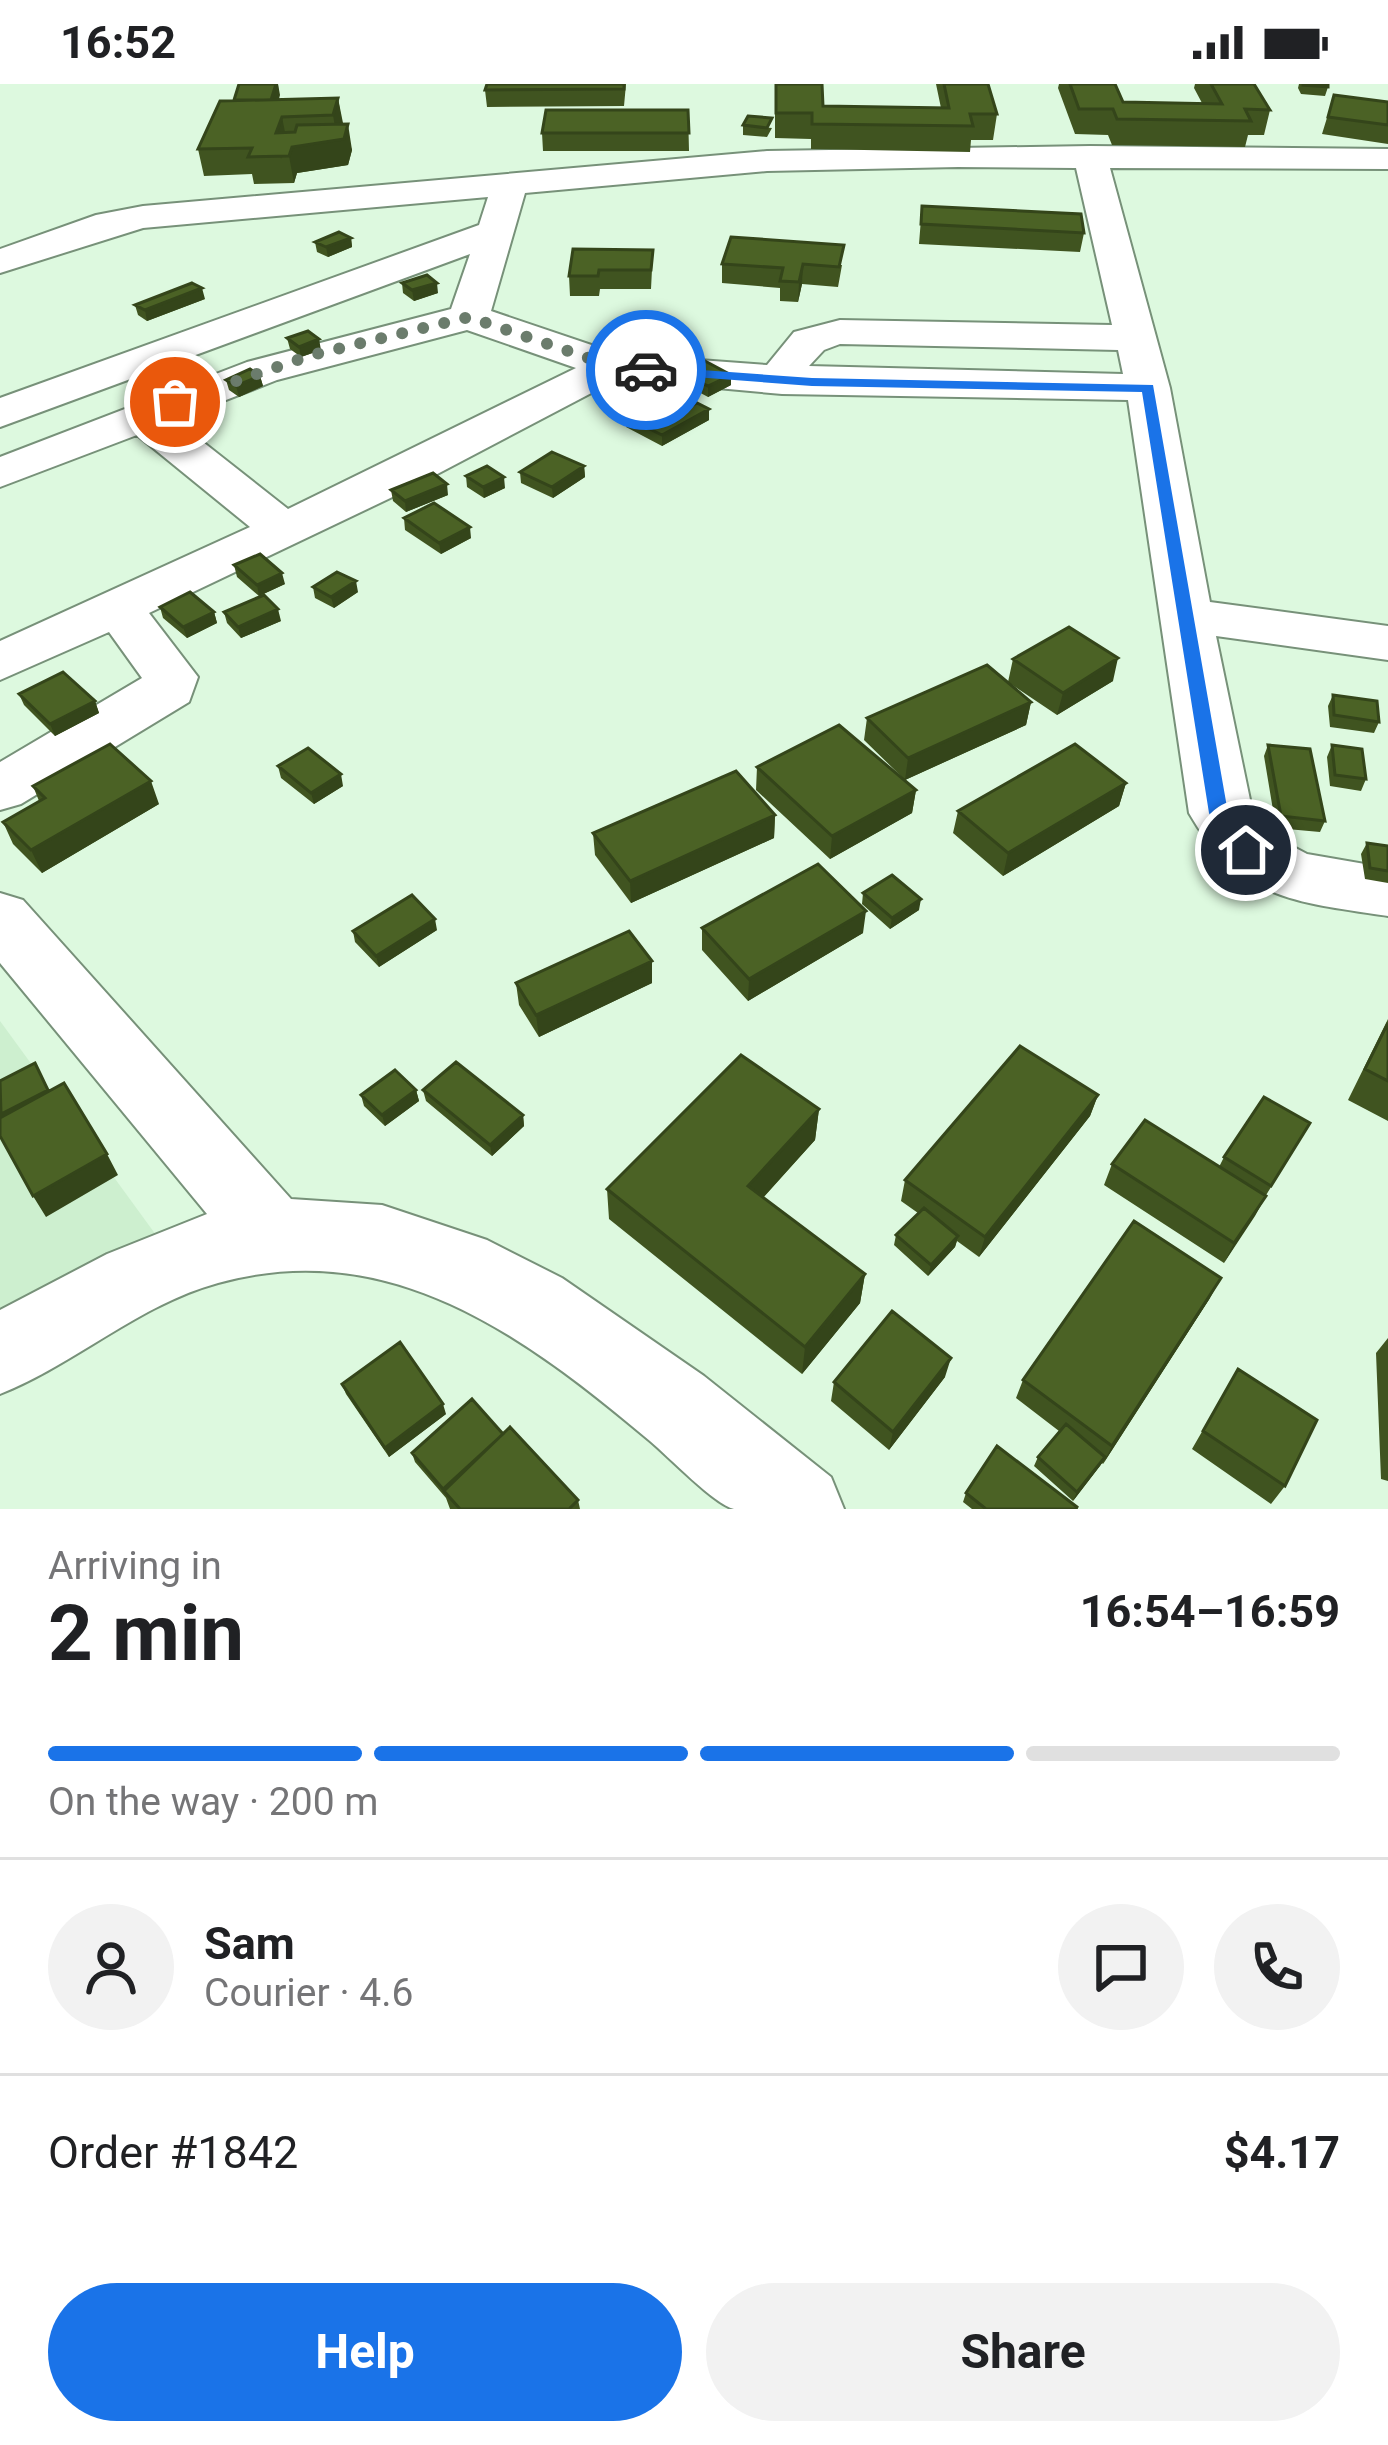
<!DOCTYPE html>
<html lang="en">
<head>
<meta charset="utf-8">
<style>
  :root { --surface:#fff; --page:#f2f2f2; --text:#202124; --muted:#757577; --line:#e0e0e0; --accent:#1a73e8 }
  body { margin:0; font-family:Roboto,sans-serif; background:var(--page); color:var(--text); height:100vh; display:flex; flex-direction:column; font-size:45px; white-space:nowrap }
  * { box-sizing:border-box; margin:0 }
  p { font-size:39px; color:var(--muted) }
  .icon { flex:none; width:66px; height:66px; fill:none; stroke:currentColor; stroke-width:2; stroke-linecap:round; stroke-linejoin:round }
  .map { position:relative; height:1425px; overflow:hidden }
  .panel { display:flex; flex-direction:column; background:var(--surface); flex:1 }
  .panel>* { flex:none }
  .pin { position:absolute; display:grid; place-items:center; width:102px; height:102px; color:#fff; margin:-51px; border:6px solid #fff; border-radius:50%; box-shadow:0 3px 12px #0007 }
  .courier { position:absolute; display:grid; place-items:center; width:120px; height:120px; margin:-60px; border:9px solid #1a73e8; border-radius:50%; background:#fff; color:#222; box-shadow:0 3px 15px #0007 }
  .headline em { font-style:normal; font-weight:700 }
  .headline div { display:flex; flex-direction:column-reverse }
  .headline { display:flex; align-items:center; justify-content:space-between; height:204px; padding:0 48px }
  h1 { font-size:78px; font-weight:700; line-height:90px }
  .bar { display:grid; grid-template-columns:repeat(4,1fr); gap:18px 12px; align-content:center; height:144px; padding:0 48px }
  .bar i { height:15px; border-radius:9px; background:var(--line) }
  .bar .on { background:var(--accent) }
  .bar p { grid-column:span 4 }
  .line { display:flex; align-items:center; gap:30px; padding:0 48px; border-top:3px solid var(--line) }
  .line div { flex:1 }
  .round { display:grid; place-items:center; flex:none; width:126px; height:126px; border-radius:63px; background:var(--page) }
  .cta { display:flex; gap:24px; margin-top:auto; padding:24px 48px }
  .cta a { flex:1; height:138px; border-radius:72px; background:var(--accent); color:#fff; font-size:48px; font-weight:700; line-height:138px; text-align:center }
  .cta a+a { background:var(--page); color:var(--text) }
  .status { display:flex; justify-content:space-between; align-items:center; height:84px; padding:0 60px; background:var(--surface); direction:ltr }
  .status svg { height:33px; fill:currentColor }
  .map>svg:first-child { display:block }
  .built { fill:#cdefcf }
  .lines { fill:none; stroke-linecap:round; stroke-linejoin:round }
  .minor-casing { stroke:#779179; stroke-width:4 }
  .minor { fill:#fff; fill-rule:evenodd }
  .wall { fill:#405420 }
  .shaded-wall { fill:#34451a }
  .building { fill:#4b6225; stroke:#34451a; stroke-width:3 }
  .route { fill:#1a73e8 }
  .done { stroke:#6b7c6c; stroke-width:12; stroke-dasharray:0 21.6 }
</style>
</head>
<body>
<div class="status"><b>16:52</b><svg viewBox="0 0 49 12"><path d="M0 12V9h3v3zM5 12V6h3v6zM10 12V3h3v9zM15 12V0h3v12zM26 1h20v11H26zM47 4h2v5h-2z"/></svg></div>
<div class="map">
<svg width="1388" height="1425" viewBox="0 0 1388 1425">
  <rect width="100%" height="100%" fill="#ddf9df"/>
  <path class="built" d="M0,937L156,1151L0,1226Z"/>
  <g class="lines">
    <defs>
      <path id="minor" d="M1090,62L1388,65V85L1110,84L1170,304L1210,518L1388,542V576L1216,552L1254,735L1271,751L1307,770L1388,784V832C1296,818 1239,816 1189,729L1128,316L782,310L618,295L405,407L149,529L198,593L189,618L21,720L0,726V678L142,594L109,548L0,596V557L250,443L137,351L0,403V373L247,278L451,225L470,170L0,343V314L479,141L488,113L143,144L0,189V165L96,131L143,122L767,67ZM958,83L1076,84L1112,241L840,236L794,248L767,281L618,270L491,227L525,109L767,87ZM467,246L576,284L288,425L175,336L277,296ZM840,260L1118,266L1123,290L809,282L824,266Z
        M0,809L23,816L291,1115L382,1121L487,1156L562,1194L704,1292L831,1393L844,1425C809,1425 768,1425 734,1425C715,1421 668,1372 650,1357C525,1252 390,1151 218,1199C140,1220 75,1280 0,1310V1226L107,1170L207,1130L0,879Z"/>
    </defs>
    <use href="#minor" class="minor-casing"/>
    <use href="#minor" class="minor"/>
  </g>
  <path class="wall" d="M239,0H278L279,15L338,14L342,40L352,66L348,81L297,89L294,99L254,100L252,90L204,92L198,65L234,16Z
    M626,0L624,22L487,23L485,6Z
    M775,0L823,22L941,24L936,0H988L997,30L993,56H971L970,68L811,65V55L775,54Z
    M1059,0H1115L1123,18L1202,19L1194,4L1195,0H1254L1270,26L1264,51H1248L1245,63L1112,61L1108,51L1075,50L1058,4Z
    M1299,0H1328V3L1325,12L1301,10L1298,4Z
    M1334,11L1388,18V60L1322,50Z
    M688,26L689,67H543L542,49Z
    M743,41L772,44L767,53L743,51Z
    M922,122L1084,149L1080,168L919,160Z
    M351,154L352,163L328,173L317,168L315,158Z
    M653,166L651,205H600L599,212H570L569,192Z
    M722,180L842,181L838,203L802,200L798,218L780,217V204L722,199Z
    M402,199L438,209L414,217L403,209Z
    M205,215L147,237L138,231L135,221Z
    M287,254L321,266L301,273L290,265Z
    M682,289L731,301L708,313L682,299Z
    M260,292L263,302L239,313L229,306L226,296Z
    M709,325V336L662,362L626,343V333L675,331Z
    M584,382L585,393L553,414L521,399L520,388Z
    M466,392L505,404L484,414L467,403Z
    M391,406L448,411L406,428L393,417Z
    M404,434L471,454L441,470L405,446Z
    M234,481L285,500L259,512L237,493Z
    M313,503L358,508L334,524L315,514Z
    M160,523L214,528L217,539L187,554L163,534Z
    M224,528L281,537L241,554L227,539Z
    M1013,575L1113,597L1057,631L1008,598Z
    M19,610L95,617L99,629L55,652L24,621Z
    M1333,611L1379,638L1374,649L1330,643L1328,622Z
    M1031,618L1026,641L905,696L864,656L867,634Z
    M1268,661L1325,737L1320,748L1276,744L1264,672Z
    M1332,661L1366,695L1361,707L1330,702L1327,673Z
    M278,682L343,702L314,720L281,694Z
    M757,683L916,706L912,729L830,775L756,706Z
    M1126,699L1119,722L1003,792L953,749L958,727Z
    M33,702L159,720L42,789L13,760L3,738L39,717Z
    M775,731L774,754L631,819L595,771L593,749Z
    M1367,759L1388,762V799L1365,795L1361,770Z
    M863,809L919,826L890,845L862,820Z
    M702,844L863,849L748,917L702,866Z
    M437,846L379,883L355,858L353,847Z
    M652,877V899L539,953L519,921L516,899Z
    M1388,935V1037L1348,1016Z
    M416,1006L419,1017L385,1042L364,1022L361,1011Z
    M423,1006L523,1031L524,1042L492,1072L426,1017Z
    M1098,1011L1090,1032L979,1173L957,1157L955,1163L928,1192L894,1161L896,1151L918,1129L901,1117L905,1096Z
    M819,1025L815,1056L763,1114L865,1190L860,1219L802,1290L609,1135L607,1105Z
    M1304,1050L1224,1179L1104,1101L1112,1080L1219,1083L1224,1073Z
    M1210,1214L1103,1380L1102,1379L1073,1417L1034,1382L1038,1373L1059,1347L1016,1314L1023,1296Z
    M1388,1254V1397L1381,1395L1376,1269Z
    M1238,1285L1285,1402L1271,1420L1192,1365Z
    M945,1293L889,1366L831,1317L834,1298Z
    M342,1300L446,1330L389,1373L346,1310Z
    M503,1350L578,1416L580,1425H450L446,1414L415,1378L412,1369Z
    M966,1409L1076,1425H972L963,1418Z"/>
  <path class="shaded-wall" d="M276,0H278L280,11L273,38L270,20Z
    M338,14L343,39L338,56L348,40L352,66L348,81L297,89L294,99L289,72L292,63L337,56L333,31Z
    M282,33L287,58L281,75L276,49Z
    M351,154L352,163L328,173L326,163Z
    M803,180L802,200L798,218L799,198Z
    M437,199L438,209L414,217L412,206Z
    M202,204L205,215L147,237L145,226Z
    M319,255L321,266L301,273L299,263Z
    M731,291V301L708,313V302Z
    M260,292L263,302L239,313L236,302Z
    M709,325V336L662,362V351Z
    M584,382L585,393L553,414L552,403Z
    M504,393L505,404L484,414L483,403Z
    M447,400L448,411L406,428L405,417Z
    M470,443L471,454L441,470L439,459Z
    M282,489L285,500L259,512L257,501Z
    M356,497L358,508L334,524L331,513Z
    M278,525L281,537L241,554L238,543Z
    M214,528L217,539L187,554L183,543Z
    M1118,574L1113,597L1057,631L1063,609Z
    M95,617L99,629L55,652L50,640Z
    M1031,618L1026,641L905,696L908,674Z
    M341,690L343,702L314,720L311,709Z
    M151,697L159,720L42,789L31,766Z
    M1126,699L1119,722L1003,792L1008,769Z
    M916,706L912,729L830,775L832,752Z
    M775,731L774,754L631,819L630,797Z
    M921,815L919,826L890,845L892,834Z
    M866,827L863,849L748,917L749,895Z
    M435,835L437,846L379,883L376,872Z
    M652,877V899L539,953L536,931Z
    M416,1006L419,1017L385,1042L382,1031Z
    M1098,1011L1090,1032L979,1173L985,1153Z
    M819,1025L815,1056L746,1132L748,1102Z
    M523,1031L524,1042L492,1072L490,1061Z
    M107,1070L118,1091L46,1133L33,1112Z
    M1266,1112L1255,1132L1224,1179L1234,1159Z
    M958,1152L955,1163L928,1192L931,1181Z
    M865,1190L860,1219L802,1290L805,1263Z
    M1221,1194L1210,1214L1103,1380L1112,1362Z
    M951,1274L945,1293L889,1366L893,1348Z
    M443,1320L446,1330L389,1373L385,1364Z
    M1105,1373L1100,1382L1073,1417L1077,1408Z"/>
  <path class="building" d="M239,0H276L271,16H234Z
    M487,0H624V5L485,6Z
    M776,0H822L823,22L949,24L944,0H988L997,30H970L973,42L812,40V29H776Z
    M1070,0H1115L1123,18L1222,20L1211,0H1254L1270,26L1245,25L1251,37L1117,35L1113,25H1079Z
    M1303,0H1328V3L1303,1Z
    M1334,11L1388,18V41L1328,33Z
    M338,14L333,31L282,33L276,49L295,48L297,41L348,40L344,55L292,63L289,72L248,73L252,64L198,65L220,17Z
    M546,26H688L689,49H542Z
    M748,32L772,34L767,44L743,41Z
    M922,122L1081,130L1084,149L921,140Z
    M339,148L351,154L326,163L315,158Z
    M731,153L844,161L839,183L803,180L799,198L780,197L783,184L722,180Z
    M573,165L653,166L651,186H599L598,192H569Z
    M427,191L437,199L412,206L402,199Z
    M192,199L202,204L145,226L135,221Z
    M308,247L319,255L299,263L287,254Z
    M705,277L731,291L708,302L682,289Z
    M250,285L260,292L236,302L226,296Z
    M651,319L675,331L697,319L709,325L662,351L626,333Z
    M552,368L584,382L552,403L520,388Z
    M487,382L504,393L483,403L466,392Z
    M433,389L447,400L405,417L391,406Z
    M434,419L470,443L439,459L404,434Z
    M260,470L282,489L257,501L234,481Z
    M337,488L356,497L331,513L313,503Z
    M190,508L214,528L183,543L160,523Z
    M264,511L278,525L238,543L224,528Z
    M1069,543L1118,574L1063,609L1013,575Z
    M987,581L1031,618L908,674L867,634Z
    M63,588L95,617L50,640L19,610Z
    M1333,611L1377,617L1379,638L1334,631Z
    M839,641L916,706L832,752L757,683Z
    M110,660L151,697L31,766L3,738L45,714L33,702Z
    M1075,660L1126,699L1008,769L958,727Z
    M1268,661L1310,665L1325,737L1281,732Z
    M1332,661L1362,665L1366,695L1335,691Z
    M308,664L341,690L311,709L278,682Z
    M736,687L775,731L630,797L593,749Z
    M1367,759L1388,762V787L1370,784Z
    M818,780L866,827L749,895L702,844Z
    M892,791L921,815L892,834L863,809Z
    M412,811L435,835L376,872L353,847Z
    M629,847L652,877L536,931L516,899Z
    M1388,939V997L1365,985Z
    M1020,962L1098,1011L985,1153L905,1096Z
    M741,971L819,1025L748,1102L865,1190L805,1263L607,1105Z
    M456,978L523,1031L490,1061L423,1006Z
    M35,979L48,1006L1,1030L0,997Z
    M395,986L416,1006L382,1031L361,1011Z
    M64,999L107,1070L33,1112L0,1052V1034Z
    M1264,1013L1310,1039L1271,1102L1224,1073Z
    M1145,1036L1266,1112L1234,1159L1112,1080Z
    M924,1124L958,1152L931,1181L896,1151Z
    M1134,1137L1221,1194L1112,1362L1023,1296Z
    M892,1227L951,1274L893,1348L834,1298Z
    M400,1258L443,1320L385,1364L342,1300Z
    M1238,1285L1317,1336L1285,1402L1203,1347Z
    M472,1315L503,1350L443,1405L412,1369Z
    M1066,1340L1105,1373L1077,1408L1038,1373Z
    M510,1343L578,1416L569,1425H460L444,1407Z
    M997,1362L1077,1423L1076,1425H986L966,1409Z"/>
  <path class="route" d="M646,282L812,294L1153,301L1228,729L1253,761V772H1238L1220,753L1209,729L1142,308L812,302L641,289Z"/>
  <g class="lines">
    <path class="done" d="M175,318L312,271L469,233L612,282L646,286"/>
  </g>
</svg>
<div class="pin" style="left:175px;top:318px;background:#ea580c"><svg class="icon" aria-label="bag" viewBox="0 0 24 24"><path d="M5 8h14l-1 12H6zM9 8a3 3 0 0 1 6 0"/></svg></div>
<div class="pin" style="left:1246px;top:766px;background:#1f2937"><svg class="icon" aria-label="home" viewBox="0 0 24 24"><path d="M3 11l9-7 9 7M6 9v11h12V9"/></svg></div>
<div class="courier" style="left:646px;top:286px"><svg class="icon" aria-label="car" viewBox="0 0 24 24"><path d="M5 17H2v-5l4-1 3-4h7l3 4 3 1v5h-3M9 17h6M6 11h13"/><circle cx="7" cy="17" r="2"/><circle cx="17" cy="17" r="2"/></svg></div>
</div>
<section class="panel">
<div class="headline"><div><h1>2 min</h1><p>Arriving in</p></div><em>16:54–16:59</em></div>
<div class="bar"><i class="on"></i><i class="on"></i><i class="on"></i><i></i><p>On the way · 200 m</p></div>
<div class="line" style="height:216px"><a class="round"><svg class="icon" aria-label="person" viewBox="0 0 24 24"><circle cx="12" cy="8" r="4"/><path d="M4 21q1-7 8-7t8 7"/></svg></a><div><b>Sam</b><p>Courier · 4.6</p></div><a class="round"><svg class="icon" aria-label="chat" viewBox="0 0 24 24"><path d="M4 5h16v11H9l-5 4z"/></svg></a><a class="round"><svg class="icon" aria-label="phone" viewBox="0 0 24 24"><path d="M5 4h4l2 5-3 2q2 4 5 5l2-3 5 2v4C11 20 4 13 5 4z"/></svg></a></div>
<div class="line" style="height:156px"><div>Order #1842</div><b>$4.17</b></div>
<div class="cta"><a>Help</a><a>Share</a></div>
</section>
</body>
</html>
